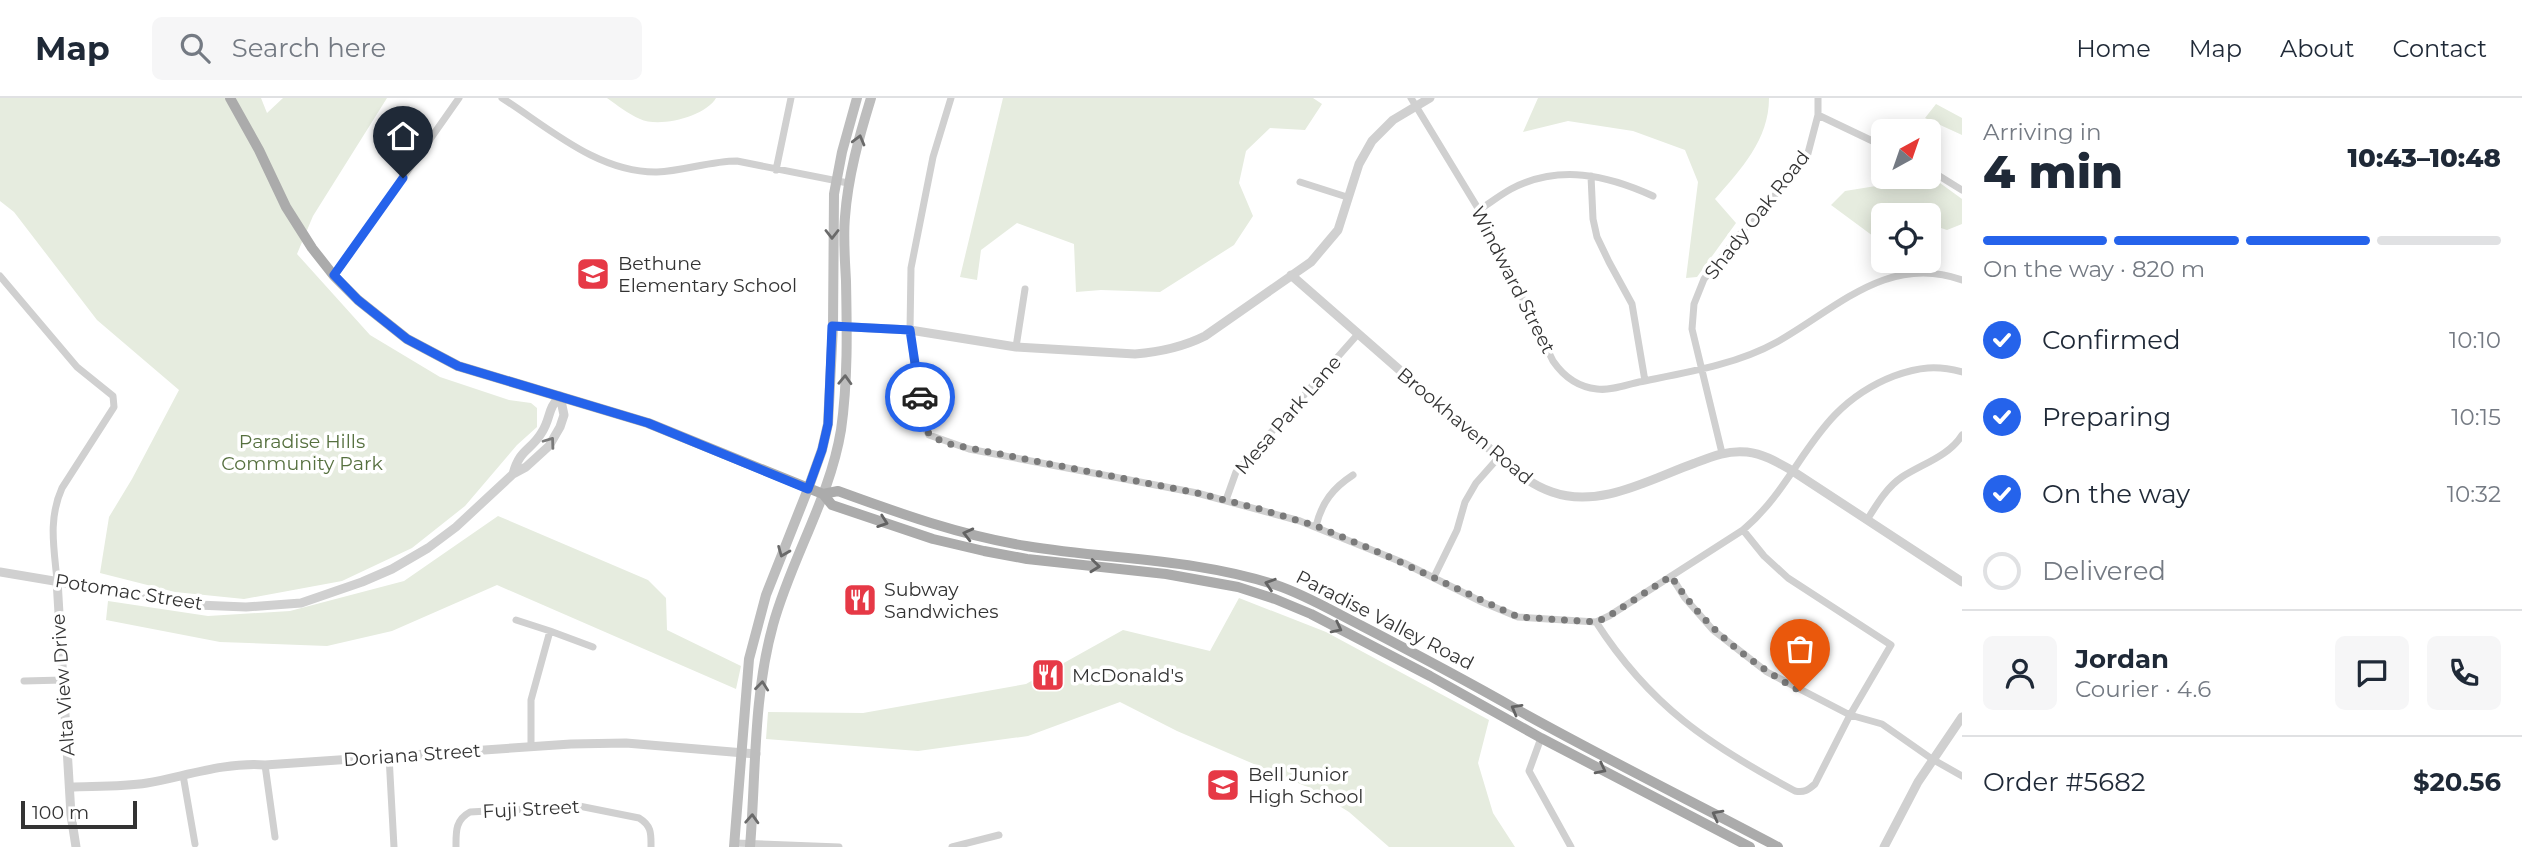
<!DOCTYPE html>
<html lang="en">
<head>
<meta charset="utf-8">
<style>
  :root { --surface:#fff; --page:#f6f6f7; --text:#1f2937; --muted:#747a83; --line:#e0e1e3; --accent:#2563eb }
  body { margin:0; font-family:Montserrat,sans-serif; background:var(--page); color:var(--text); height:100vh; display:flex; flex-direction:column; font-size:26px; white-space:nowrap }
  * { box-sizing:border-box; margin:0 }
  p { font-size:23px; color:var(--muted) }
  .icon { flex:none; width:38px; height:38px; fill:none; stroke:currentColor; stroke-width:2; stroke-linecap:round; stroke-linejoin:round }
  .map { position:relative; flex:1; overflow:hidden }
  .sheet { display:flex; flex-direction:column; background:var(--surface); width:560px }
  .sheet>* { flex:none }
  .needle { width:46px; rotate:40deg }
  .fabs { position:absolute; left:1871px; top:21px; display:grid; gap:14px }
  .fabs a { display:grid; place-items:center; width:70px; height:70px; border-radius:10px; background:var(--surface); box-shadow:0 4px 18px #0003; font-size:35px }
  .scale { position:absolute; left:21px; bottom:18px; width:116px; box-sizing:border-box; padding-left:7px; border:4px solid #333; border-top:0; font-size:19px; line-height:24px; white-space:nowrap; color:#333; -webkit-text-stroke:5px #fff; paint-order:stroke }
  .pin { position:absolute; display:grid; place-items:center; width:60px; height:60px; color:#fff; margin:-72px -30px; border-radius:50% 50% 50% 0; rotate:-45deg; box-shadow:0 0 7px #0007 }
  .pin .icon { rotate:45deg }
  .courier { position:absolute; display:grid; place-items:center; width:70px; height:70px; margin:-35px; border:5px solid #2563eb; border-radius:50%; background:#fff; color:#222; box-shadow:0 2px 9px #0007 }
  .headline em { font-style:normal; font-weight:800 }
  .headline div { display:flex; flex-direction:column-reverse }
  .headline { display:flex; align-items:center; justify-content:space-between; height:119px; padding:0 21px }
  h1 { font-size:46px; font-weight:800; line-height:52px }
  .bar { display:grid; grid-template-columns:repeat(4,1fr); gap:10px 7px; align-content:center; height:84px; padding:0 21px }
  .bar i { height:9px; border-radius:5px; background:var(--line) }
  .bar .active { background:var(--accent) }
  .bar p { grid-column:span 4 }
  .line { display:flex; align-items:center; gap:18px; padding:0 21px; border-top:2px solid var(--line) }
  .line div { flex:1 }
  .round { display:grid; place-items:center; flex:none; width:74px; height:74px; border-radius:10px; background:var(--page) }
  ol { padding:0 21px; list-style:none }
  li { display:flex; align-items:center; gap:21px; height:77px }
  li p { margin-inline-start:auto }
  li .icon { padding:7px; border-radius:50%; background:var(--accent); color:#fff; stroke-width:4 }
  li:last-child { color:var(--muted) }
  li i { width:38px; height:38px; border:4px solid var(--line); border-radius:50% }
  header { display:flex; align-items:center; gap:42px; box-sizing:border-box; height:98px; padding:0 35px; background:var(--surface); border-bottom:2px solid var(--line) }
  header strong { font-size:33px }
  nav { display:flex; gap:38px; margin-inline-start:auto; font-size:24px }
  .search { width:490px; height:63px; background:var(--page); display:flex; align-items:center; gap:18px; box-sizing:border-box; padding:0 24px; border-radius:10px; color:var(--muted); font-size:26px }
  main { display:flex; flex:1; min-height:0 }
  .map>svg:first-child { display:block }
  .green { fill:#e6ecdf }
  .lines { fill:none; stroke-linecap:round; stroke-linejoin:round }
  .minor { stroke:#d0d0d0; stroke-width:7 }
  .tertiary { stroke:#d0d0d0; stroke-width:9 }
  .secondary { stroke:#bdbdbd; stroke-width:10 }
  .primary { stroke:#ababab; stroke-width:10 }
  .oneway { stroke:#6a6a6a }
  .oneway2 { stroke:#7a7a7a }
  .oneway3 { stroke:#636363 }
  .done { stroke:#7a7a7a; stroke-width:7; stroke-dasharray:0 12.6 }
  .route { stroke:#2563eb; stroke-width:9 }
  .labels { text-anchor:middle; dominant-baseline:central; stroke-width:7; stroke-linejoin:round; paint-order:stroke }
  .street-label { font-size:19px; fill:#333; stroke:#fff }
  .poi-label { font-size:19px; fill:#333; stroke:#fff; text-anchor:start }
  .park-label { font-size:19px; fill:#56703f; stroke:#fff }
</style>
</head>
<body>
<header>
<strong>Map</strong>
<div class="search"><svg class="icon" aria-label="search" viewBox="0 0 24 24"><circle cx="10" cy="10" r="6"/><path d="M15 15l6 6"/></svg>Search here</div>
<nav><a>Home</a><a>Map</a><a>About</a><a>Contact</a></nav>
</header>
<main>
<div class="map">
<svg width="1962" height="749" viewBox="0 0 1962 749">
  <rect width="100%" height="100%" fill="#fff"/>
  <path class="green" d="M0,0H261L267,15L283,0H387L313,118L297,156L370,237L440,279L509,302L531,305L537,310V329L517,347L465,408L412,450L342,483L244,501L175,494L100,475L109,419L132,381L179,292L97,222L14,114L0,103Z
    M607,0H716C705,19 659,30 640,21C628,16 617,7 607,0Z
    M1003,0H1313L1322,6L1305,32L1270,30L1246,53L1239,85L1253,118L1234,147L1160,194L1101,192L1076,194L1074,146L1017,125L981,152L977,182L960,179Z
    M1538,0H1769C1769,42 1741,71 1715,101L1736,125L1697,179L1686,180L1698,84L1685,52L1633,33L1568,23L1523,34Z
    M1936,6L1962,20V37L1925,20Z
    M1929,77L1962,101V126L1947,132L1929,126L1928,117H1883V134L1873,138L1831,107L1845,93L1876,88L1901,79Z
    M498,418L648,482L666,500L667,532L741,568L736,591L497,487L392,533L327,548L220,544L106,522L108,503L208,518L290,513L404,483Z
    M1239,500L1326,534L1489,622L1478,665L1493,715L1515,749H1389L1349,714L1312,691L1177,633L1120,604L1028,638L918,653L766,641L768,614L863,615L1026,586L1123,532L1210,553Z"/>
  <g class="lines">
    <path class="minor" d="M502,0C549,30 598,75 657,74C684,73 710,63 737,63L848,85
      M951,0L933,59L911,170L910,232L920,320L929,337L969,351L1197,395L1300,423L1404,465L1482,504L1518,519L1596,524L1609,518L1743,432C1803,381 1811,310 1894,278C1919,269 1937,267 1962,274
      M1411,0L1479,112L1553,263C1564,279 1578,289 1597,291C1610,293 1626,287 1639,284C1684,275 1736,267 1777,244C1836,211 1888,155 1962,182
      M1818,17L1883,48
      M1928,71L1962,92
      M776,72L791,0
      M1591,78L1593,121L1597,139L1609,164L1632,206L1645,283
      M1300,84L1347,99
      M1479,112C1490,105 1500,97 1511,91C1559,66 1607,77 1653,98
      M0,178L77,269L113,298L114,309L62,390C48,421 54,450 57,482
      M334,178L459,0
      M1016,249L1025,191
      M1722,355L1692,231L1694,206L1704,181L1753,120L1784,88L1807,59L1818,17V0
      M1226,402L1236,374L1358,236
      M1867,422C1877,406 1887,389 1902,379C1922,366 1949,358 1962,337
      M1316,428C1322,404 1333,390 1353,377
      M1671,478L1685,500L1713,532L1767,574L1850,617L1882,626L1932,661L1962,678
      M1434,479L1457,432L1465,404L1476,385L1499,359
      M516,522L550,533
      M1596,524C1650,608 1709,647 1795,693C1804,695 1808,692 1815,686L1850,617L1891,547L1788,480L1764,458L1743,432
      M24,583L63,582
      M1541,640L1529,673L1571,749
      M531,649V602L550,533L593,549
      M389,658L394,749
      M265,667L275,739
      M183,677L195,746
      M735,745L839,749
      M456,749C456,734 455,722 470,714L579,708L639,720C652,728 651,736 651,749
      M952,749L999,737"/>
    <path class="tertiary" d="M1291,177L1499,359C1515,373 1531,387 1552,394C1600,411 1650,381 1695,365C1713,358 1728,352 1747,354C1764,356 1777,364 1791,372L1962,484
      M833,228L910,232L1016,249L1135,256C1160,254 1183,249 1205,238L1311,164L1338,132L1359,66L1372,43L1393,22L1430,0
      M513,376C520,350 531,353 542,334C551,320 547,311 560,298
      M0,474L197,507L246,509L301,505L362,484L392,471L428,450L456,429L513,376L526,369L549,348L560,329L564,317L560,298
      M57,482L71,717L76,749
      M70,689C95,688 122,689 147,685C186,678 225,664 265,667L571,646L626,645L756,656
      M1884,749L1918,684L1962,619"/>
    <path class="secondary" d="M734,749L749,561L766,497L808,391L822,352L828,326L833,228L834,96L842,54L857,0
      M750,749C756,676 753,599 773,527C791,461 830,400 841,332C848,283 847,232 846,183C845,162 843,140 845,119C848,78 859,39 871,0"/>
    <path class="primary" d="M230,0L259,52L286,109L312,150L334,178L358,202L407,241L458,268L648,325L823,396L832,407L933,441L984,453L1027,461L1166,476L1238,489L1275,501L1311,516L1430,578L1541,640L1750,749
      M823,396L838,393C901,416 960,437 1026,448C1111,462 1193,460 1276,487C1306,497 1334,514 1362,528C1414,555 1465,582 1516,611C1602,659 1691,703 1778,749"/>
  </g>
  <defs><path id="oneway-chevron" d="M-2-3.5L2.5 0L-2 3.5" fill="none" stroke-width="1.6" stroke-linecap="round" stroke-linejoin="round" transform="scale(1.75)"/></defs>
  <g class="oneway">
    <use href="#oneway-chevron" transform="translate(859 42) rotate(-75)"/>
    <use href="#oneway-chevron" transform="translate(832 136) rotate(90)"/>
    <use href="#oneway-chevron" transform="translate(845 282) rotate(-88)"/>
    <use href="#oneway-chevron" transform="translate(783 454) rotate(112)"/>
    <use href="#oneway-chevron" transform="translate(762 588) rotate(-84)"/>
    <use href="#oneway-chevron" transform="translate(752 721) rotate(-87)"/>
  </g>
  <use class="oneway2" href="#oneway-chevron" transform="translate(550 344) rotate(-54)"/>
  <g class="oneway3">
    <use href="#oneway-chevron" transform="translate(883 424) rotate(19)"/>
    <use href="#oneway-chevron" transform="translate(968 436) rotate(-166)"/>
    <use href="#oneway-chevron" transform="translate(1095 468) rotate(6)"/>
    <use href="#oneway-chevron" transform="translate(1270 486) rotate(-162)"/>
    <use href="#oneway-chevron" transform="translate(1337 530) rotate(27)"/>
    <use href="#oneway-chevron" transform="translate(1516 611) rotate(-151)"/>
    <use href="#oneway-chevron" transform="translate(1601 671) rotate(27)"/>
    <use href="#oneway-chevron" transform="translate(1717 717) rotate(-152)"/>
  </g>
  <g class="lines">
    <path class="done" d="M920,299C922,328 920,335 949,346L1197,395L1260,411L1316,428L1383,456L1518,519L1596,524L1609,518L1671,478C1703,528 1748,564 1800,593"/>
    <path class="route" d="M403,80L334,177L358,202L407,241L458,268L648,325L808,391L822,352L828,326L832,228L910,232L920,299"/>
  </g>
  <defs>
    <symbol id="school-square" viewBox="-11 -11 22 22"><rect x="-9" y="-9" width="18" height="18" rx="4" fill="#e63946" stroke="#fff"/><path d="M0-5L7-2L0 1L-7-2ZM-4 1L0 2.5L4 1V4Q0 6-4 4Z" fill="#fff"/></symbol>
    <symbol id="restaurant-square" viewBox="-11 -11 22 22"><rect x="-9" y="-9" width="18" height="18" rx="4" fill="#e63946" stroke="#fff"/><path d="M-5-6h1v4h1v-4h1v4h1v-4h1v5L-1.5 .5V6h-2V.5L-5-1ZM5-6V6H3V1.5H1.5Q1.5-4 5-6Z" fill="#fff"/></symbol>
  </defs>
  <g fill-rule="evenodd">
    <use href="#school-square" x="574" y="157" width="38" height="38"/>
    <use href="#restaurant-square" x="841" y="483" width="38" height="38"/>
    <use href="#restaurant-square" x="1029" y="558" width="38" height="38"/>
    <use href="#school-square" x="1204" y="668" width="38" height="38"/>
  </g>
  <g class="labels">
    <g class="street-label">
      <text transform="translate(1757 117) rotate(-52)">Shady Oak Road</text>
      <text transform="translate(1513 182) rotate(63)">Windward Street</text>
      <text transform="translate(1288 317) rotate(-49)">Mesa Park Lane</text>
      <text transform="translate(1465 328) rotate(40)">Brookhaven Road</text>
      <text transform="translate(129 494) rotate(9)">Potomac Street</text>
      <text transform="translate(1385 522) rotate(27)">Paradise Valley Road</text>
      <text transform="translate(63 587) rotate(-94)">Alta View Drive</text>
      <text transform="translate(412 657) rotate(-4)">Doriana Street</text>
      <text transform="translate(531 711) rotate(-3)">Fuji Street</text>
    </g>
    <g class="poi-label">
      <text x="618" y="165">Bethune<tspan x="618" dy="22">Elementary School</tspan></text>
      <text x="884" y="491">Subway<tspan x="884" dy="22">Sandwiches</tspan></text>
      <text x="1072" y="577">McDonald's</text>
      <text x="1248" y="676">Bell Junior<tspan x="1248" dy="22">High School</tspan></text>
    </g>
    <g class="park-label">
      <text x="302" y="343">Paradise Hills<tspan x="302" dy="22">Community Park</tspan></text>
    </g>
  </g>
</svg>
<div class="fabs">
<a><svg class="needle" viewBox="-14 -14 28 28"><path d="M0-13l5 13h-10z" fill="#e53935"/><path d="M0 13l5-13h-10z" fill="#747a83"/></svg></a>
<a><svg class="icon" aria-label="locate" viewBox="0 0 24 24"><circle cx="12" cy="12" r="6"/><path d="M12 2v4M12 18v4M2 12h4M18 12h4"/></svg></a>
</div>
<div class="scale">100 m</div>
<div class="pin" style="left:1800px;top:593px;background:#ea580c"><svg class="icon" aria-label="bag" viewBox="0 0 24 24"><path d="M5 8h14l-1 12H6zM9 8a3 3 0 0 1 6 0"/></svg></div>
<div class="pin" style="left:403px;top:80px;background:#1f2937"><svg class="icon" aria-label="home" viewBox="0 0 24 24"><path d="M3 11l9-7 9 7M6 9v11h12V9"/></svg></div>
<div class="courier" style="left:920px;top:299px"><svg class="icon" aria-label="car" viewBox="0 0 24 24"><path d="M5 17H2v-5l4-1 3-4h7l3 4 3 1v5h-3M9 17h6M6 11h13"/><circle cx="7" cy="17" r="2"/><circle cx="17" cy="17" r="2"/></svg></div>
</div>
<section class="sheet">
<div class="headline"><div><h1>4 min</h1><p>Arriving in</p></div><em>10:43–10:48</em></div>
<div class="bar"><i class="active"></i><i class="active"></i><i class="active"></i><i></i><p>On the way · 820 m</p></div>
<ol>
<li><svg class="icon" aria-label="check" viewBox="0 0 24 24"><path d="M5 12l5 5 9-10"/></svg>Confirmed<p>10:10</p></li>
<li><svg class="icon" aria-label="check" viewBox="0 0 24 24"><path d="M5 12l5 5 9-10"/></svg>Preparing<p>10:15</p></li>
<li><svg class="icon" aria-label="check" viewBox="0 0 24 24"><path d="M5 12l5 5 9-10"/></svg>On the way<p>10:32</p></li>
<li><i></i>Delivered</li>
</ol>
<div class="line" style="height:126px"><a class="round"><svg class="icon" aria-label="person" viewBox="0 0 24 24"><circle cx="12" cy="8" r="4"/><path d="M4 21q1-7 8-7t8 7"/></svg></a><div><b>Jordan</b><p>Courier · 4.6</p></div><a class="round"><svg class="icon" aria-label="chat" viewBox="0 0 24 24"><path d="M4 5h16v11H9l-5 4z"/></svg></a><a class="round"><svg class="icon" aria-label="phone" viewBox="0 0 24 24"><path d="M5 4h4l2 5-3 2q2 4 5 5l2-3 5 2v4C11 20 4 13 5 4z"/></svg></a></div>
<div class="line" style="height:91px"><div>Order #5682</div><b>$20.56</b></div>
</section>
</main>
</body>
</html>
